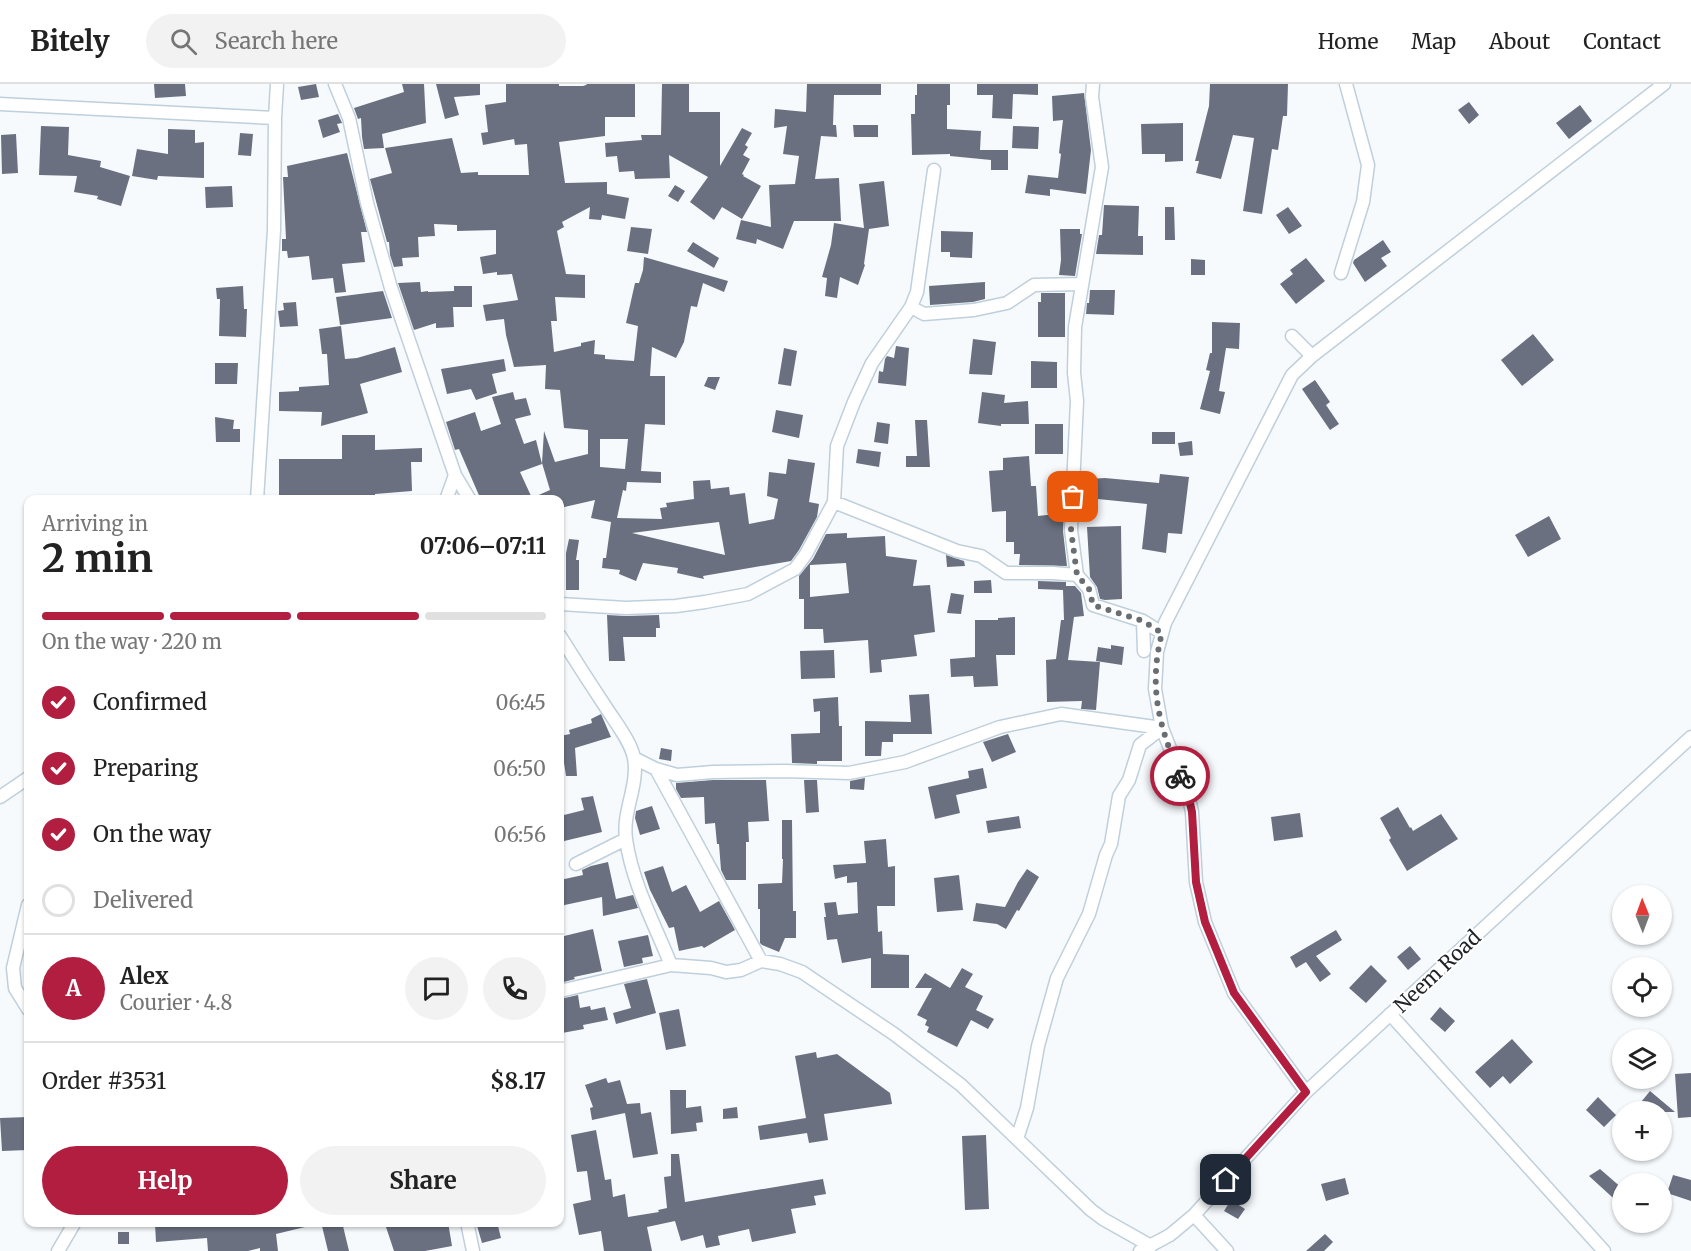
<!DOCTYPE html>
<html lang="en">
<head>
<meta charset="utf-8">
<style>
  :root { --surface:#fff; --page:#f2f2f2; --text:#222; --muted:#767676; --line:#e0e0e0; --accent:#b11e3f }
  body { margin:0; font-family:Merriweather,serif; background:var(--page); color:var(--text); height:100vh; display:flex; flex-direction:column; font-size:22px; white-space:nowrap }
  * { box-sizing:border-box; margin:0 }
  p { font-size:20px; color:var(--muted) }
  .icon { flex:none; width:33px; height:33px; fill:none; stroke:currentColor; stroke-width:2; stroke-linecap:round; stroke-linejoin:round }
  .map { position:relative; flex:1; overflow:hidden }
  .side { position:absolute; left:24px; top:411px; width:540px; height:732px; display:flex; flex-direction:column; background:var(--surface); border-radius:12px; box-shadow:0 2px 4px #0004 }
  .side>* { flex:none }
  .needle { width:39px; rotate:359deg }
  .fabs { position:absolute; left:1612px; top:801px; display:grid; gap:12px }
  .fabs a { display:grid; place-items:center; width:60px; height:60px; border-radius:50%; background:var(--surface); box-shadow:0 2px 4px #0004; font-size:30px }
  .pin { position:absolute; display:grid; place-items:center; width:51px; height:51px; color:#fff; margin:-26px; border-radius:12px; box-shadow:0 3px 9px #0006 }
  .courier { position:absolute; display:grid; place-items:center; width:60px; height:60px; margin:-30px; border:4px solid #b11e3f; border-radius:50%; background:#fff; color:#222; box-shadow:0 2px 8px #0007 }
  .headline em { font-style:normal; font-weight:700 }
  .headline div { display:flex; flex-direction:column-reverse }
  .headline { display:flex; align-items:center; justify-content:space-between; height:102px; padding:0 18px }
  h1 { font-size:39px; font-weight:700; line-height:45px }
  .bar { display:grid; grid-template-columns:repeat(4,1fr); gap:9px 6px; align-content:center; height:72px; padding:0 18px }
  .bar i { height:8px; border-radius:4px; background:var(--line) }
  .bar .current { background:var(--accent) }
  .bar p { grid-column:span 4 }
  .line { display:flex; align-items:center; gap:15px; padding:0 18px; border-top:2px solid var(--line) }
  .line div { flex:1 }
  .round { display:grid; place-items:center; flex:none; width:63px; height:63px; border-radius:32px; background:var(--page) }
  ol { padding:0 18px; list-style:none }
  li { display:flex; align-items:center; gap:18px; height:66px }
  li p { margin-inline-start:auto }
  li .icon { padding:6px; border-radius:50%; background:var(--accent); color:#fff; stroke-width:4 }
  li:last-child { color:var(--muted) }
  li i { width:33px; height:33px; border:3px solid var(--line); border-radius:50% }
  .primary-button { display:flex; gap:12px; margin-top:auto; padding:12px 18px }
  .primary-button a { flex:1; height:69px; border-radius:36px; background:var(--accent); color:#fff; font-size:24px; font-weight:700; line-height:69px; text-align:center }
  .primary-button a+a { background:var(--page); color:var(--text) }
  header { display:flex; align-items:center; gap:36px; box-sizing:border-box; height:84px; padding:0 30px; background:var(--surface); border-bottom:2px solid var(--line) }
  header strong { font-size:28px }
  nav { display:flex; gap:33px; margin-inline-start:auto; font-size:21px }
  .search { width:420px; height:54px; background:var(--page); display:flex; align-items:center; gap:15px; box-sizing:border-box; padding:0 21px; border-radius:33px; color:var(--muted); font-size:22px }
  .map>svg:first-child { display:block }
  .building { fill:#6a707f; fill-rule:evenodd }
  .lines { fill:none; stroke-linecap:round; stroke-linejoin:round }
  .minor-casing { stroke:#bfcfdb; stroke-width:15 }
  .minor { stroke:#fff; stroke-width:12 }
  .done { stroke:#696e73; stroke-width:6; stroke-dasharray:0 10.8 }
  .route { stroke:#b11e3f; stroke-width:8 }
  .labels { text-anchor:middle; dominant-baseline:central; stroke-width:4.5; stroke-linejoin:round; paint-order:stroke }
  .street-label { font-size:20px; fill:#1d2328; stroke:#fff }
</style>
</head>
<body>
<header>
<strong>Bitely</strong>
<div class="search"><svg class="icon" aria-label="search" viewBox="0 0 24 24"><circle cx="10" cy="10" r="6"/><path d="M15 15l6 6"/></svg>Search here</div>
<nav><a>Home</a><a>Map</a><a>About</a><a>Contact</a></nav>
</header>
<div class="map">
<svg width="1691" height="1167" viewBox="0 0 1691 1167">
  <rect width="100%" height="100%" fill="#f7fafd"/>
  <path class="building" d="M154,0H185L186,12L155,14Z
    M316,0L319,13L301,16L298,3Z
    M402,0H424L426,39L382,50L384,64L364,65L362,53L361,34L358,35L354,24L404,8Z
    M436,0H480V11L454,13L459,31L445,35Z
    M506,0H559V2H583L586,1L587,0H635V33H605V52L559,58L565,99L607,98V110L629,114L625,135L602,131L601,136L589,135L590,123L562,138L564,143L557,147L566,190L585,191V214L555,213L557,237H551L554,268L581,262V259L595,256L594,270L605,271V275L634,277L638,242L626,239L635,199H639L643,186L644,173L728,197L724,208L703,199L697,223L691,222L684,258L676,274L652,263L650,292H665V341L645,340L641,387L661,388V399L627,398L626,407L623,406L617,434L662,435L660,424L667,423L666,419L694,415L693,397L710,396L711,405L729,403L730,411L745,409L749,440L774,435L778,415L767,412L769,388L786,390L788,375L815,379L809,418L819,420L817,433L799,466L791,477L703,492L704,495L677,489L678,484L643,479L636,497L619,490L620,486L602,484L603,474H606L611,438L591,434L595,416L560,424V416H481L459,365L455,366L446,338L475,328L481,347L501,340L492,313L513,308L515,316L526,314L531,331L515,335L524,360L536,356L542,380L520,388L532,414L550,406L542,379L544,347L555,378L588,370V346L564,344L560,306L545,305L546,281L514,283L506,251L504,235L486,237L483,221L518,216L512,190L497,191V188L483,190L480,173L496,170V146L457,147V141L434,140L435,152L418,153L419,173L402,174L403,182L394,183L390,171L389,158H387L370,95L392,89L385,64L452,54L461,89L478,88V91H529L527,60L515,61L514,55L483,61L481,49L488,48L485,21L506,18ZM600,355H628L625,385L600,383ZM719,438L725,471L632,449L686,442Z
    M662,0H689V28H720V82L742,44L752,49L745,61L748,63L743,71L750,75L742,90L744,91L743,92L761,102L742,135L722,123L714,136L690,118L708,93L669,71L670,94L635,95L634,87L619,88L617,72L606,73L605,59L642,56L641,51H661Z
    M807,0H881V11H834L833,41H836L837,53L821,52L815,95L839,94L841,137H794L783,165L757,155L756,160L736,155L741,136L771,143L769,101L795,100L799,72L783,70L787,42L774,44L775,25L806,28Z
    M917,0H950V21H947V45L981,47L980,66H1008V86H991V76L950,72V70L912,71L911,30H915V11H917Z
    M977,0H1038V11L1013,10L1012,35L992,34L993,11H977Z
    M1210,0H1288L1287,32H1283L1278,66L1272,65L1262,130L1243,127L1254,54L1233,51L1221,95L1196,89L1199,77H1195L1209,22Z
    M1084,9L1091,66L1086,110L1050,105V112L1025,109L1028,91L1058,94L1061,70L1059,69L1063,36L1053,37L1052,12Z
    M1469,18L1479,31L1469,40L1458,26Z
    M1580,21L1592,37L1569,55L1556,39Z
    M338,30L342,39L337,40L340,48L323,54L318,36Z
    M1183,39V77L1165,78V70H1142L1141,40Z
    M853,41H878V53H854Z
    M41,42L69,43L68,71L101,77L100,83L130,92L121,122L97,115L98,112L74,108L77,92L39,91Z
    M1013,42L1039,43L1038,65L1012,64Z
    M168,45L195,46V59L204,58V94L158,92L157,96L132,92L137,65L168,70Z
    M240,49L253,50L251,72L238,71Z
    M16,50L18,89L2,90L1,51Z
    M347,69L367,148H361L365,178L342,180L346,208L335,209L333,194L312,196L309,172L288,174L287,167H282V155H286L283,93H288L287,82Z
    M884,97L889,142L869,145L864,180L865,181L858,201L840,193L837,214L825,212L827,194L822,193L831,161L834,139L864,144L859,100Z
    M675,101L685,107L678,118L668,112Z
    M232,102L233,123L206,124L205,103Z
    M1104,121L1139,122L1138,152H1143V171L1096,170L1099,151H1102Z
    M1165,123H1174L1175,156H1165Z
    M1288,123L1302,142L1289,150L1276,131Z
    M631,143L652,145L648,170L627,167Z
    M1060,145H1080V150H1082L1075,192L1059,191L1061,176Z
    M941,147L973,148L972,174L950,173V168H941Z
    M1383,156L1391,168L1381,174L1387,182L1365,198L1353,179L1354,176Z
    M693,158L719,174L714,184L687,167Z
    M1306,174L1325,197L1296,220L1280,200L1293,190L1290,186Z
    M1191,175L1205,176V191H1191Z
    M420,198L421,208L428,207V208L454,207V202H472V223H453L454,243L436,244V239L414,246L398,199Z
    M985,198V215L973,218L930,221L929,202Z
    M243,202L244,225H247L246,253L219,252L220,215H217L216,204Z
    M1090,206H1115L1114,231L1086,230L1087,219H1089Z
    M383,207L392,234L340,241L336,213Z
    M1041,209H1065V253H1038V218H1041Z
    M296,218L298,242L280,243L278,227L284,226L283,219Z
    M1212,238L1240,239L1239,265L1226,264L1219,307L1225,308L1220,330L1200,325L1210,287L1206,286L1210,269H1212Z
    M341,242L345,275L357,274L395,263L402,288L360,300L368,329L321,342L322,328L279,327V308L299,307V303L329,301L327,270H322L319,245Z
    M1533,250L1554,276L1522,302L1501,276Z
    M973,255L996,258L992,291L969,290Z
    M896,262L909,264L906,302L878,299L879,287L883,288L885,275L887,272L894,274Z
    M784,264L797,267L791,302L778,300Z
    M504,275L506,287L492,290L497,309L476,316L471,305L447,310L441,285Z
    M1031,277L1057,278V304H1031Z
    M215,279H238L237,300H215Z
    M708,293H720L715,306L704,302Z
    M1315,296L1330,318L1326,321L1339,340L1330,346L1302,305Z
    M982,308L1005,311L1004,319L1028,317L1029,340H1001V342L978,339Z
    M776,326L803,331L799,354L772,348Z
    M215,333L234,336L233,345H240V358H216Z
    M915,336H927L930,383H906V372H917Z
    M877,338L890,340L888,360L874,358Z
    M1035,340H1063V370H1035Z
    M1152,348H1175V360H1152Z
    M342,351H375V366L422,364V378H411L412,407L375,410V415H294V413H279V375H342Z
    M1192,357L1193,371L1180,372L1178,359Z
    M858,365L881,368L879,383L856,379Z
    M1029,372L1031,402H1036L1038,432L1064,429L1063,447L1067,482L1019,481L1020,470H1014V458H1006V427L992,428L989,387L1003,386V374Z
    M1160,390L1189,393L1182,450L1168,449L1166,469L1142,465L1147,420L1088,414V395L1105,394L1159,399Z
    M1549,432L1561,455L1528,473L1515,451Z
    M1121,442L1122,515L1105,516L1100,515L1097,503L1090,493L1087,443Z
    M847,449V454L885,452L886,472L917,476L913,502L930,501L935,548L914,551L917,572L881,576L882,588L870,589L868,556L824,559L823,545H804V515H799V492L813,475L826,450ZM846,479L849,509L810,513V481Z
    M569,455L579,456L576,476H579V506H566V469Z
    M946,471L964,477L965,482L947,483Z
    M991,496L992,509H974V497Z
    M1038,497L1066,498V502H1075L1081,509L1084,532L1074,533L1068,576L1100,578L1096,626L1081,625L1082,617L1047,618L1046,576L1056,575L1061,536H1064L1063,506L1038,505Z
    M951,509L964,511L961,530L947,529Z
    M607,531L626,532L659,531L660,544H656V553H623L625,577H609Z
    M1015,533V571H996L998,602L974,603L973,592L951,593L950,575L975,573V536H998V534Z
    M1111,561L1124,563L1122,581L1096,577L1098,563L1111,565Z
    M834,566L835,594L801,595L800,567Z
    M929,610L932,650H893V658H882L881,672H865V637L911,638L909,611Z
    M838,613L839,642H842V677H817V680L792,679L791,650L820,649V627L814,628L813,615Z
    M601,630L611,653L575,664L577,692H566L560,652L570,650L569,646L592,639L591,635Z
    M1008,650L1016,668L992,678L983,658Z
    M661,664L672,666L671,677L659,675Z
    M983,684L987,704L956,711L960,729L935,735L928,703L969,694L968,687Z
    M865,694L864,706L850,705V697Z
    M713,696H766L769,737L748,738L749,758H746V796H726L721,786L719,760H717L715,739L705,740L704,713L681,714L676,705V699Z
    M804,696H817L819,728L806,729Z
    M593,712L602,748L560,758V732L584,726L581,714Z
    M652,722L660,745L640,751L635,734L636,727Z
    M1398,723L1410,744L1411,743L1413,747L1441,730L1458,755L1407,787L1389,756L1391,754L1380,734Z
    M1300,729L1303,753L1274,757L1271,733Z
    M1019,732L1021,744L988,749L986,737Z
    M782,736H792L793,827H796V854H785L779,868L762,861L760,859V825H758V800L782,799L783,775H782Z
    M886,755L888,783L895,782V822H877L878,848L882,847L883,870L909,871V904H871V874L842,879L837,855L827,856L824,833H826L824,819L836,818L838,831L858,829L857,798L847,799V792L835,795L833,781L866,779L864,757Z
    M608,778L616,815L633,811L638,824L603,832L602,813L560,822V796L583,791L582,786L591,782Z
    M663,782L672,808L686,801L700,828L719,817L735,846L704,864L702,862L679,867L674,843L669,844L650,806L644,788Z
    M1027,785L1039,793L1019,827L1017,826L1006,845L997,840L973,837L976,819L1005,823L1018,798Z
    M959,791L963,826L937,828L934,794Z
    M593,845L602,887L574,893L575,895L560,899V853Z
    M1336,846L1342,856L1316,872L1331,890L1320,898L1306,878L1296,884L1290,873Z
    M648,851L653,872L642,874L643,879L624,883L618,857Z
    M1410,862L1421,875L1408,886L1397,873Z
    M1371,881L1387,897L1366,919L1349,904Z
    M962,884L973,890L965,903L983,912L976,926L994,935L988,945L971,936L957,963L927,948L929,943L925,941L927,936L917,931L932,904H915L925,889L950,904Z
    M647,895L656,929L616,940L613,929L631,924L624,900Z
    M578,911L580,924L590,922L591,926L605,923L608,936L583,941L584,945L562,949L560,934V915Z
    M1440,923L1455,937L1445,948L1430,935Z
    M679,925L686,962L666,966L659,929Z
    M1512,955L1533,978L1510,1000L1503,992L1490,1004L1475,988Z
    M816,968L817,974L837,970L890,1009L892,1020L824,1030L828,1056L809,1059L807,1049L760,1056L758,1042L806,1034L795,972Z
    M1691,989V1033L1678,1034L1675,990Z
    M606,994L608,999L620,996L627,1020L640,1019L641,1030L651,1028L658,1070L633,1074L625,1029L592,1036L590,1024L593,1023L585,1001Z
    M670,1006H686V1024L701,1022L703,1038L696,1039L697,1047L671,1050Z
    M1650,1007L1675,1028H1633Z
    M1598,1013L1616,1031L1604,1043L1586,1026Z
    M737,1023L738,1034L723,1035V1025Z
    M28,1033V1066L2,1067L0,1034Z
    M596,1046L605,1096L611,1095L613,1113L625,1110L628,1133L659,1128L658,1126L667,1124L664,1093L671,1092V1070H679L685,1118L823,1095L826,1110L814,1112L816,1121L791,1125L796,1149L752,1158L749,1145L718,1152L720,1161L706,1164L703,1151L681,1157L675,1137L647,1143L652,1167H604L601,1147L579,1151L573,1120L591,1116L587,1087L577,1088L571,1051Z
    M986,1051L989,1125L965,1126L962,1052Z
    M1600,1085L1623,1105V1123L1589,1092Z
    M1673,1091L1691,1096V1117L1667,1109Z
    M1345,1094L1349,1110L1326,1117L1321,1100Z
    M1231,1116L1245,1125L1238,1135L1224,1127Z
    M176,1138H305V1143L276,1150L278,1167H260V1164L248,1167H208L207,1154L156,1158L155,1140Z
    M321,1138H342L349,1167H328Z
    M409,1138H448L452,1162L425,1167H394L386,1143Z
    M490,1138H497L501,1154L482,1159L477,1142Z
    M118,1148H129V1160H118Z
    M1325,1150L1333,1158L1324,1167H1306Z"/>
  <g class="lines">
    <defs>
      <path id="minor" d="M335,0L349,34L367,119L391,204L455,391L470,416
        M0,20L275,34L277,0
        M1341,189L1363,118L1368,81L1346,0
        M911,223L924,230L974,226L1007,219L1034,201L1081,200
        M1292,252L1312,272
        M257,416L274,146L275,34
        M446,416L455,391
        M834,418L957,467L981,472L1006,489H1053L1077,491L1089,505L1093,521L1143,537L1162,549
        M1077,491L1071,446L1077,317L1074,289L1075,243L1102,83L1092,13L1093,0
        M560,520L626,524L676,522L705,518L748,510L795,485L806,470L834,418L837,362L854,318L872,279L911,223L917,208L934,86
        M1143,537L1144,567
        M560,552C575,576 591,601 607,625C616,639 631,658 634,674C639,702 622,727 626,755C632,799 655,841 671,881
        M634,674L656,685L677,691L713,688L784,687L849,689L905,678L1000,643L1061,630L1162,644
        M656,685L761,877
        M0,713L28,694
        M576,780L626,755
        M28,821L13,884L15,904L28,925
        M560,907L671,881L711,884L726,888L741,886L761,877L780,880L802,888L894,950L961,1001L1091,1126L1103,1135L1151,1162
        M1390,930L1604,1167
        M1306,1008L1234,909L1205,838L1196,798L1192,728L1188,710L1162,644L1155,605L1157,568L1165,539L1292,291L1312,272L1664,0
        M1017,1055L1027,1024L1038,962L1057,894L1089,830L1106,771L1111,760L1119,712L1129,696L1140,661L1162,644
        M1194,1131L1227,1167
        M467,1138L473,1167
        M58,1167L75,1138
        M1140,1167L1170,1151L1194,1131L1306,1008L1691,653"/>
    </defs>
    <use href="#minor" class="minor-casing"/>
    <use href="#minor" class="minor"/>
  </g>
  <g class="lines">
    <path class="done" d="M1073,413L1071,446L1077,491L1089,505L1093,521L1143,537L1162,549C1148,604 1159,641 1180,692"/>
    <path class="route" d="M1180,692L1188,710L1192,728L1196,798L1205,838L1234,909L1306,1008L1226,1096"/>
  </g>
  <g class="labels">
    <g class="street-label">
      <text transform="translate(1437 887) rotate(-43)">Neem Road</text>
    </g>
  </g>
</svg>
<div class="fabs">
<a><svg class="needle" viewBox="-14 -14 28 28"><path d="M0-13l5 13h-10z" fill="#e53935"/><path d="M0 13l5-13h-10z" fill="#767676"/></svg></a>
<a><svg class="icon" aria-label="locate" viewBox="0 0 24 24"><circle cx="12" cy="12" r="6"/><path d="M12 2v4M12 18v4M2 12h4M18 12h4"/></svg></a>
<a><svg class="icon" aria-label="layers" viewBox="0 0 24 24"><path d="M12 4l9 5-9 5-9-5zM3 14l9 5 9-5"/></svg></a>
<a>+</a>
<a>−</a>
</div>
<div class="pin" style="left:1073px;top:413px;background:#ea580c"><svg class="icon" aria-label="bag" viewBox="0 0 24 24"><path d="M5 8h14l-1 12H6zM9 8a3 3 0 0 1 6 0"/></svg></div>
<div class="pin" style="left:1226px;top:1096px;background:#1f2937"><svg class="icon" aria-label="home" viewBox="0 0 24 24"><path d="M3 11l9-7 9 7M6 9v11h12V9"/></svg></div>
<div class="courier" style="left:1180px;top:692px"><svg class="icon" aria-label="bike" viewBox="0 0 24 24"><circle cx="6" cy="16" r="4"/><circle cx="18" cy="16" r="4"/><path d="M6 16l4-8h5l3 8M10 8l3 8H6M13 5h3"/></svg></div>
<section class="side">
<div class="headline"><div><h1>2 min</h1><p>Arriving in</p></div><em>07:06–07:11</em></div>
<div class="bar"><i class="current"></i><i class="current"></i><i class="current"></i><i></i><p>On the way · 220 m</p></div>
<ol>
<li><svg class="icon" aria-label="check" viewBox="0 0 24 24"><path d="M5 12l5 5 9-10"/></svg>Confirmed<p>06:45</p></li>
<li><svg class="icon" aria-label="check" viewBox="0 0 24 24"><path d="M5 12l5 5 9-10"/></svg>Preparing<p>06:50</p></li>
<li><svg class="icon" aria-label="check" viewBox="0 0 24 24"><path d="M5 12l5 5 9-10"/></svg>On the way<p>06:56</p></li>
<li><i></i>Delivered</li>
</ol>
<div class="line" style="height:108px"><b class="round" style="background:var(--accent);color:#fff">A</b><div><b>Alex</b><p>Courier · 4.8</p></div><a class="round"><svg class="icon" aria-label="chat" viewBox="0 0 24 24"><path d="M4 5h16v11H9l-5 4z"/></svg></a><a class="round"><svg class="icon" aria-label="phone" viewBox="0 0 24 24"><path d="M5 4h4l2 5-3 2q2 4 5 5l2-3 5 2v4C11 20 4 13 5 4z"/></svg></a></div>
<div class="line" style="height:78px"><div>Order #3531</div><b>$8.17</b></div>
<div class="primary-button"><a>Help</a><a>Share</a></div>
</section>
</div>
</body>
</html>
